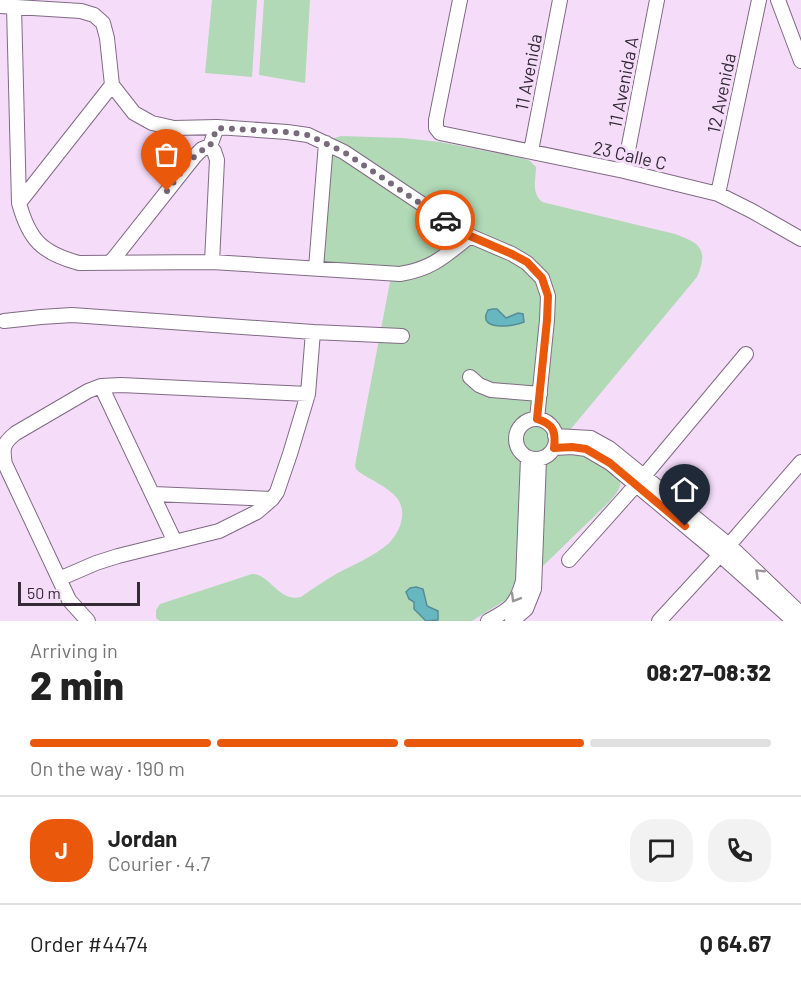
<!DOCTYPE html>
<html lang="en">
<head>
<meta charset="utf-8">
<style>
  :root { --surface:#fff; --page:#f2f2f2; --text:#222; --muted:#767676; --line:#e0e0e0; --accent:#ea580c }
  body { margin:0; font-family:Barlow,sans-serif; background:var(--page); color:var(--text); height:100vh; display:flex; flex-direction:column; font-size:22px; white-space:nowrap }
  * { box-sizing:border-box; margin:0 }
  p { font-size:20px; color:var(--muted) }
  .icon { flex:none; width:33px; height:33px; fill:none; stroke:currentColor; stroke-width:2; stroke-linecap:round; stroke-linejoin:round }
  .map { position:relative; height:621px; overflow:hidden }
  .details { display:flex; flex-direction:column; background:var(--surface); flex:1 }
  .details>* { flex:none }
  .scale { position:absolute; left:18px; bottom:15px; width:122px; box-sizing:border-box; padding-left:6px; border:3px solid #342b36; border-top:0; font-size:16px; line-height:21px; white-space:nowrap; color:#342b36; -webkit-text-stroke:4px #f5ddfa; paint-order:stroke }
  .pin { position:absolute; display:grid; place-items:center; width:51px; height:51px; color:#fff; margin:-62px -26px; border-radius:50% 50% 50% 0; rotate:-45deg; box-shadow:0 0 6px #0007 }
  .pin .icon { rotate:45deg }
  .courier { position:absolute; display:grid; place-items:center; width:60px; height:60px; margin:-30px; border:4px solid #ea580c; border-radius:50%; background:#fff; color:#222; box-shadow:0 2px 8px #0007 }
  .overview em { font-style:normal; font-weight:800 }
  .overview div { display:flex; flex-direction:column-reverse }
  .overview { display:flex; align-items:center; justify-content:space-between; height:102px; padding:0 30px }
  h1 { font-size:39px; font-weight:800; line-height:45px }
  .bar { display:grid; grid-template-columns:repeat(4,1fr); gap:9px 6px; align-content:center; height:72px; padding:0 30px }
  .bar i { height:8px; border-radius:4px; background:var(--line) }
  .bar .on { background:var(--accent) }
  .bar p { grid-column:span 4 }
  .line { display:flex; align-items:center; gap:15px; padding:0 30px; border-top:2px solid var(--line) }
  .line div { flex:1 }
  .round { display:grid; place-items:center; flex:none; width:63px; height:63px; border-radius:24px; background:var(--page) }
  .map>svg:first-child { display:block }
  .green { fill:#b1d9b6 }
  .water { fill:#66b7c0; stroke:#578d97; stroke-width:1.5 }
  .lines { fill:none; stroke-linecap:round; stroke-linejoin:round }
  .street-casing { stroke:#806a84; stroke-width:16 }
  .street { stroke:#fff; stroke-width:14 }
  .oneway { stroke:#9a959a }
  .done { stroke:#78697b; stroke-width:6; stroke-dasharray:0 10.8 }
  .route { stroke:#ea580c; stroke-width:8 }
  .labels { text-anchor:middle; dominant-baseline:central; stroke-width:6; stroke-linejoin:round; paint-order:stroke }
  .street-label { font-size:18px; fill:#342b36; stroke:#f5ddfa }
</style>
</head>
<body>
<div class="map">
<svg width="801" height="621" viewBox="0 0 801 621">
  <rect width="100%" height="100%" fill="#f5ddfa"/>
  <path class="green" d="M212,0H257L252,77L205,73Z
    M264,0H310L305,83L259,75Z
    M341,136L403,138L440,142L522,158L530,161L536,167C536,180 531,192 542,202L675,234C700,243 709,249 697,277L570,430L565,438L581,453L619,476C624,487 615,495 608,503L512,596L472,621H160L156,618V610L160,604L252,574C270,574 279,603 301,597C312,589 324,581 336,574C351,566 376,555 388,544C400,532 408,513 397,498C388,487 371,480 359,472L356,469L355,465L390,282L389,280L321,266L331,139Z"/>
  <path class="water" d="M493,309H497L506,318L518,313L523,314L524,322C513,327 476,331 488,310Z
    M416,587L423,589L427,606L438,611V620L426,621L414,609V602L409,599L406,592L410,588Z"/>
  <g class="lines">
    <defs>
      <path id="street" d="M460,0L436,120V128L440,133L624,171L718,194L752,211L801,239
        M778,0L801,61
        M0,6L81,11L94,15L103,23L107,38L112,85L134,113L152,123L174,128L217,127L287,132L308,135L344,152L470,236L512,254L527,263L542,278L548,296L547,320L537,419
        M14,7L19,203C29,240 42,253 79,263L212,262L400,274C432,269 445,256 470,236
        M210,146L214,151L217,160L212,262
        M531,151L560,0
        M624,171L657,0
        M718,194L759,0
        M19,203L112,85
        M111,262L195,156L202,149L210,146L217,127
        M316,268L326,143
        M4,321L41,317L72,315L313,332L402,336
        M470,377L479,385L491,390L540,394
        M101,386L175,542
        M516 439a20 20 0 1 1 40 0a20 20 0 1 1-40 0Z
        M555,436L591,438L609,448L729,545L801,614
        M554,448L572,447L586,449L610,463L719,554L794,621
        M153,494L272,499
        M569,560L644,476L746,354
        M59,579L96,563L118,556L219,531L257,512L272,499L277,492L290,454L308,394L313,332
        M88,621L69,600L5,464C2,448 3,443 16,433L88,391L101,386L121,385L308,394
        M488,621C510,609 516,606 523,581L528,458
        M512,621L526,609L534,589L539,459
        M659,621L729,545L801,462"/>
    </defs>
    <use href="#street" class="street-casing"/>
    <use href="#street" class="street"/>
  </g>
  <defs><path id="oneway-chevron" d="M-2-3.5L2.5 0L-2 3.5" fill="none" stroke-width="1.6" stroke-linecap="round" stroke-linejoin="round" transform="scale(1.5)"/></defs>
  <g class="oneway">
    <use href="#oneway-chevron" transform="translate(759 573) rotate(-136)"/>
    <use href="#oneway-chevron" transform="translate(515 598) rotate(121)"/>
  </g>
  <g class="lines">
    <path class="done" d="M167,191C179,176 191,154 210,146L217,128L287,132L308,135L344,152L445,220"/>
    <path class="route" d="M445,220L470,236L512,254L527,262L542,278L548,296L547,320L537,419C554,424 556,432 554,448L572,447L586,449L610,463L685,526"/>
  </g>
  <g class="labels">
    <g class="street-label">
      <text transform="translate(528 72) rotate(-79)">11 Avenida</text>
      <text transform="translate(623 82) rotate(-79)">11 Avenida A</text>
      <text transform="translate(721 93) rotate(-78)">12 Avenida</text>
      <text transform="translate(630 155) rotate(13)">23 Calle C</text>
    </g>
  </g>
</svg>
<div class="scale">50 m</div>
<div class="pin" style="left:167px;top:191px;background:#ea580c"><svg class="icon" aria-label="bag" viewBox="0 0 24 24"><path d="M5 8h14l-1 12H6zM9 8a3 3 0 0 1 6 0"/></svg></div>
<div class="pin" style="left:685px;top:526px;background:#1f2937"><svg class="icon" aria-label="home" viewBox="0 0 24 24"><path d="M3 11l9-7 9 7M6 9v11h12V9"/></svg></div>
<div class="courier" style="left:445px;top:220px"><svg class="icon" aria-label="car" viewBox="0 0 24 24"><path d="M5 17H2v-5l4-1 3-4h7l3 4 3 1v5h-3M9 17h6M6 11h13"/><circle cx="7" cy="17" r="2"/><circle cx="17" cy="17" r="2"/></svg></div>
</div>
<section class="details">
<div class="overview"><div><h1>2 min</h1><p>Arriving in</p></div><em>08:27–08:32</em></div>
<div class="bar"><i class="on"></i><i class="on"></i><i class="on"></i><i></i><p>On the way · 190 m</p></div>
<div class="line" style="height:108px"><b class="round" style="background:var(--accent);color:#fff">J</b><div><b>Jordan</b><p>Courier · 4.7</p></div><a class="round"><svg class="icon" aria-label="chat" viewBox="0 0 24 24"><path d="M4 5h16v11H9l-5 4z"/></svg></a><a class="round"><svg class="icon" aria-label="phone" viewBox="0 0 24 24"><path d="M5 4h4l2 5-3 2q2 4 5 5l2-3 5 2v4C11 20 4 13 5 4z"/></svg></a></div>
<div class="line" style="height:78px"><div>Order #4474</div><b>Q 64.67</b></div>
</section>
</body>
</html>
